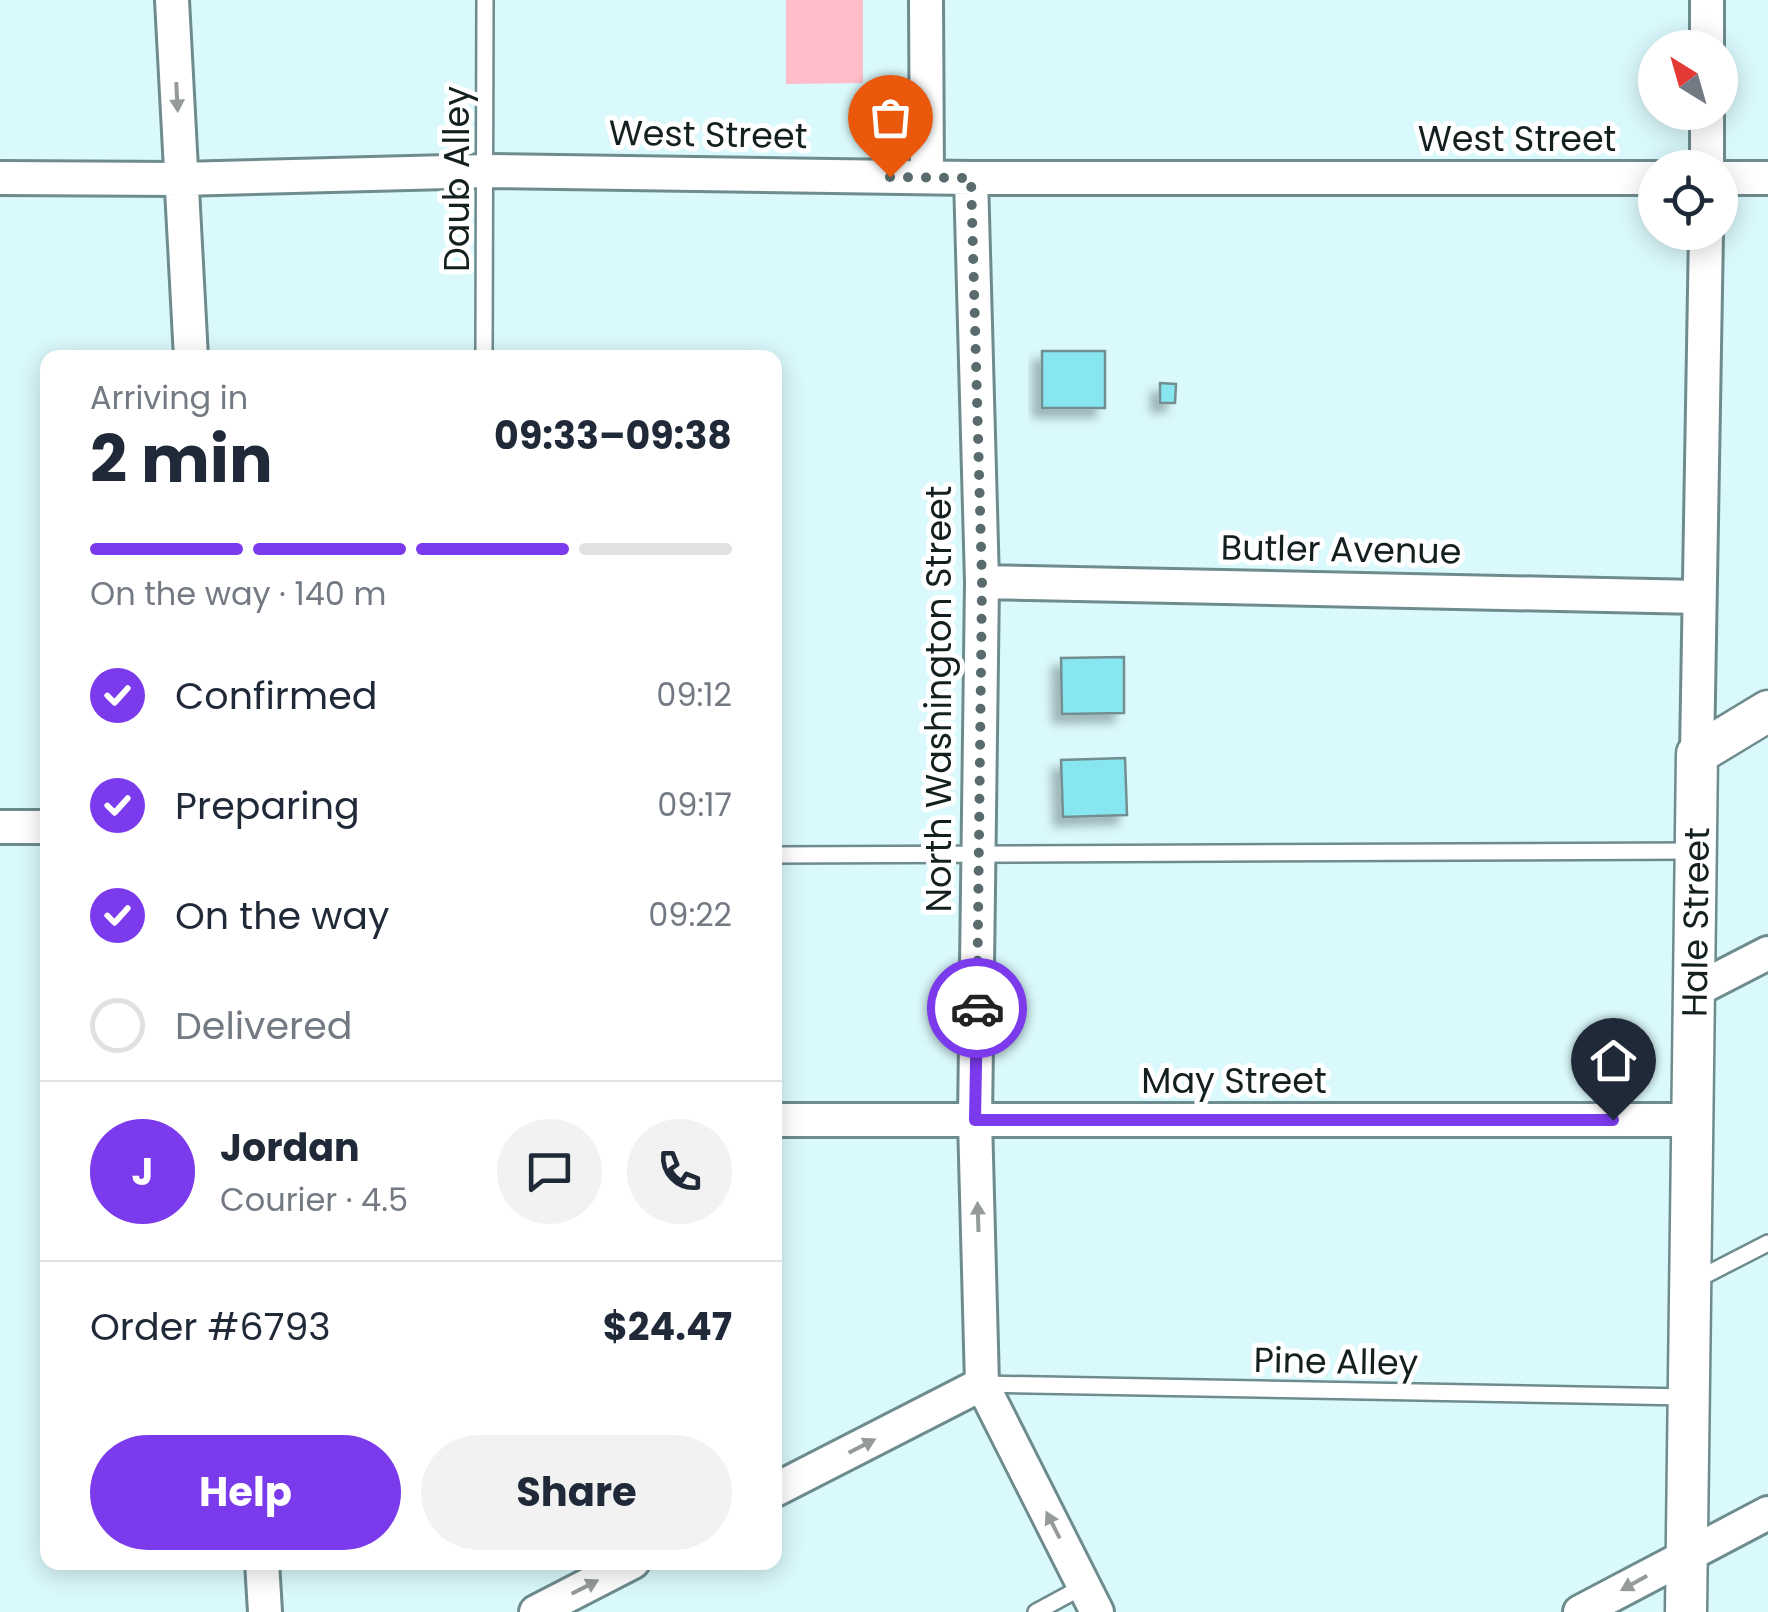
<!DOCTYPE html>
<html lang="en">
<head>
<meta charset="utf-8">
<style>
  :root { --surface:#fff; --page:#f2f2f3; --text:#1f2937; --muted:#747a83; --line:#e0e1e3; --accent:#7c3aed }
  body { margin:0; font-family:Poppins,sans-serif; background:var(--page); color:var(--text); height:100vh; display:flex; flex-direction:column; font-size:38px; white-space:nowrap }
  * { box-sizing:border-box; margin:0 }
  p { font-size:32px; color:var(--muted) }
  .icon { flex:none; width:55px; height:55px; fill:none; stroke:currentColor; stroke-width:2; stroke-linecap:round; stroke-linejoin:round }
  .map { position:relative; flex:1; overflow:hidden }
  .drawer { position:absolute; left:40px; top:350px; width:742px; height:1220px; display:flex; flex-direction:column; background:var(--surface); border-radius:20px; box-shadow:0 5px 25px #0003 }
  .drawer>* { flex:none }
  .needle { width:65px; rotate:323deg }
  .buttons { position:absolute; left:1638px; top:30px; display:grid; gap:20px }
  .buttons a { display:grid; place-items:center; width:100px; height:100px; border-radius:50%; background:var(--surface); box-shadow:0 5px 25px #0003; font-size:50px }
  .pin { position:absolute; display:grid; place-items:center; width:85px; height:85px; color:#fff; margin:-102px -42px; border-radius:50% 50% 50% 0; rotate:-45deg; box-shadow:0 0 10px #0007 }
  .pin .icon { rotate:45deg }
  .courier { position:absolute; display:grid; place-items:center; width:100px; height:100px; margin:-50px; border:8px solid #7c3aed; border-radius:50%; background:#fff; color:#222; box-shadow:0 2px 12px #0007 }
  .headline em { font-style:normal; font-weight:700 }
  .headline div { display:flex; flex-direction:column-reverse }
  .headline { display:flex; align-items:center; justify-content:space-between; height:170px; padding:0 50px }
  h1 { font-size:65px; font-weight:700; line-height:75px }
  .bar { display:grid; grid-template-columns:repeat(4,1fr); gap:15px 10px; align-content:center; height:120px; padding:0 50px }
  .bar i { height:12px; border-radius:8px; background:var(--line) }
  .bar .active { background:var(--accent) }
  .bar p { grid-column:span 4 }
  .line { display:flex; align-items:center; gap:25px; padding:0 50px; border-top:2px solid var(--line) }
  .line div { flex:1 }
  .round { display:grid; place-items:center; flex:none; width:105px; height:105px; border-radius:52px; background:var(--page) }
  ol { padding:0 50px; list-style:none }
  li { display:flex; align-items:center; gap:30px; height:110px }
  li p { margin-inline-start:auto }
  li .icon { padding:10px; border-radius:50%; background:var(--accent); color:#fff; stroke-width:4 }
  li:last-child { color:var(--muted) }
  li i { width:55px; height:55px; border:5px solid var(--line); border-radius:50% }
  .button { display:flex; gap:20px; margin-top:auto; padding:20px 50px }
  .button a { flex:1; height:115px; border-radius:60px; background:var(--accent); color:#fff; font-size:40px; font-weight:700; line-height:115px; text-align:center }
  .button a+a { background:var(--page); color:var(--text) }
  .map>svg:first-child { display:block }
  .green { fill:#ffbdca }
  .building { fill:#88e6f0; stroke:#728e91; stroke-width:2.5; filter:url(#shadow) }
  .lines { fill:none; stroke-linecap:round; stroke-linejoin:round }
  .service-casing { stroke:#6e8b8e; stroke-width:20 }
  .minor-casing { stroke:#6e8b8e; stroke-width:38 }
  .tertiary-casing { stroke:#6e8b8e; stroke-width:45 }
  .service { stroke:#fff; stroke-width:15 }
  .minor { stroke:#fff; stroke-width:32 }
  .tertiary { stroke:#fff; stroke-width:40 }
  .oneway { fill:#959a9b }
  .done { stroke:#596b6d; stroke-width:10; stroke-dasharray:0 18 }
  .route { stroke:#7c3aed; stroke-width:12 }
  .labels { text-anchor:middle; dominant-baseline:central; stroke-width:10; stroke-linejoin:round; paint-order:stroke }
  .street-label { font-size:35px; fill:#141f20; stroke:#fff }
</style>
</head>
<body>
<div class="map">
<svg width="1768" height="1612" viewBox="0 0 1768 1612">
  <defs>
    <filter id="shadow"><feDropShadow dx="-9" dy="9" stdDeviation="5" flood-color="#0004"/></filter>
  </defs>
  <rect width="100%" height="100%" fill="#daf9fc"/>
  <path class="green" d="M786,0H863V83L786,84Z"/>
  <path class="building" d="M1042,351H1105V408H1042Z
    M1160,383L1176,384L1175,403H1160Z
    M1124,657V713L1062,714L1061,658Z
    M1125,758L1127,815L1063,817L1061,760Z"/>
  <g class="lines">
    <defs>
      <path id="service" d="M484,358L485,0
        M775,855L1693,851
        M1694,1281L1768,1243
        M982,1384L1688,1397
        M1036,1612L1084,1586"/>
      <path id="minor" d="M172,0L191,358
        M926,0L927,177
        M1707,48V0
        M1707,168V112
        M0,178L181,179L487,171L971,178H1655
        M971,178L982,582L975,1120L982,1384L1097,1612
        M1720,178H1768
        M982,582L1699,597
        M1697,754L1706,232
        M0,827H48
        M1696,990L1768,953
        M775,1120H1693
        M775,1490L982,1384
        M262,1562L265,1612
        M536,1612L633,1562
        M1580,1612L1768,1513"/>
      <g id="tertiary">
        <path id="s1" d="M1686,1612L1697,754L1768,711"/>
      </g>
    </defs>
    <use href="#service" class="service-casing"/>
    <use href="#minor" class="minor-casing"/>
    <use href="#tertiary" class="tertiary-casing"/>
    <use href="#service" class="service"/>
    <use href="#minor" class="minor"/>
    <use href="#tertiary" class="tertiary"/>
  </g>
  <defs><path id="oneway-solid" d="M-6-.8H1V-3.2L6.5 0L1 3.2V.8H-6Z" transform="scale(2.5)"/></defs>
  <g class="oneway">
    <use href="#oneway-solid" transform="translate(177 97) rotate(87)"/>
    <use href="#oneway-solid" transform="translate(978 1217) rotate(-92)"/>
    <use href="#oneway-solid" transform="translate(862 1446) rotate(-27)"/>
    <use href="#oneway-solid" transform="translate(1053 1525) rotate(-117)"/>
    <use href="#oneway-solid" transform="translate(1634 1583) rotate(151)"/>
    <use href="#oneway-solid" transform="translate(585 1587) rotate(-27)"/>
  </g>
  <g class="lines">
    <path class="done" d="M890,177L971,178L982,582L977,1008"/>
    <path class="route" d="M977,1008L975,1120H1613"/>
  </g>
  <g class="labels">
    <g class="street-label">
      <text transform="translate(708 134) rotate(1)">West Street</text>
      <text x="1517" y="138">West Street</text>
      <text transform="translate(456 179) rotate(-90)">Daub Alley</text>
      <text transform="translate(1341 549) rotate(1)">Butler Avenue</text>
      <text transform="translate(938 699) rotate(-90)">North Washington Street</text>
      <text stroke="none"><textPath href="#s1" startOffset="690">Hale Street</textPath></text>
      <text x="1234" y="1080">May Street</text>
      <text transform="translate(1336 1361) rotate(1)">Pine Alley</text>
    </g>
  </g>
</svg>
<div class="buttons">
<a><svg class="needle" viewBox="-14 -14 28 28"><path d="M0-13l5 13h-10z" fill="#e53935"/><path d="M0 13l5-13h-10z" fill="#747a83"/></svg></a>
<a><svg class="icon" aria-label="locate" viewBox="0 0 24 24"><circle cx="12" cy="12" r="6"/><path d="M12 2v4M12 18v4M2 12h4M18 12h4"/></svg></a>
</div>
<div class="pin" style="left:890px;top:177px;background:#ea580c"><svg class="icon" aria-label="bag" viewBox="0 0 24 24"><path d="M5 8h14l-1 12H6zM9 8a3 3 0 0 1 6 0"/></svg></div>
<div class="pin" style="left:1613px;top:1120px;background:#1f2937"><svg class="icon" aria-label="home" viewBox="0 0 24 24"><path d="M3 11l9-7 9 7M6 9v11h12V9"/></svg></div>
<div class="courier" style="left:977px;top:1008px"><svg class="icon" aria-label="car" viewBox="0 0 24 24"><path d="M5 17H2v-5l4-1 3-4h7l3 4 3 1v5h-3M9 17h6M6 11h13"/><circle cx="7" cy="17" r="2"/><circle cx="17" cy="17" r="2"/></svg></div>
<section class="drawer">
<div class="headline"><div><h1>2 min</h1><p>Arriving in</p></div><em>09:33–09:38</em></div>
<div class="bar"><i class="active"></i><i class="active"></i><i class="active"></i><i></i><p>On the way · 140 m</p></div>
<ol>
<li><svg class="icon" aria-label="check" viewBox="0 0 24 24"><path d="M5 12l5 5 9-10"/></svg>Confirmed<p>09:12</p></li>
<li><svg class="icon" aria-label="check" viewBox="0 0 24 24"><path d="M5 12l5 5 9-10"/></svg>Preparing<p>09:17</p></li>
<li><svg class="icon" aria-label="check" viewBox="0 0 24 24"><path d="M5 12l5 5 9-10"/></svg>On the way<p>09:22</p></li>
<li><i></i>Delivered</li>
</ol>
<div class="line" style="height:180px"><b class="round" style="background:var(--accent);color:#fff">J</b><div><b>Jordan</b><p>Courier · 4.5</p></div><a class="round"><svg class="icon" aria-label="chat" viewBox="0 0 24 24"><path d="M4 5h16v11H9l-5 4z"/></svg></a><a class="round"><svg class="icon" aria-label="phone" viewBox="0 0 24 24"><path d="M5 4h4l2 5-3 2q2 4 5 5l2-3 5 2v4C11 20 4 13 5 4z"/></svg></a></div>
<div class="line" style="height:130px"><div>Order #6793</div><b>$24.47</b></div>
<div class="button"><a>Help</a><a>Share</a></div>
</section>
</div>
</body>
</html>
